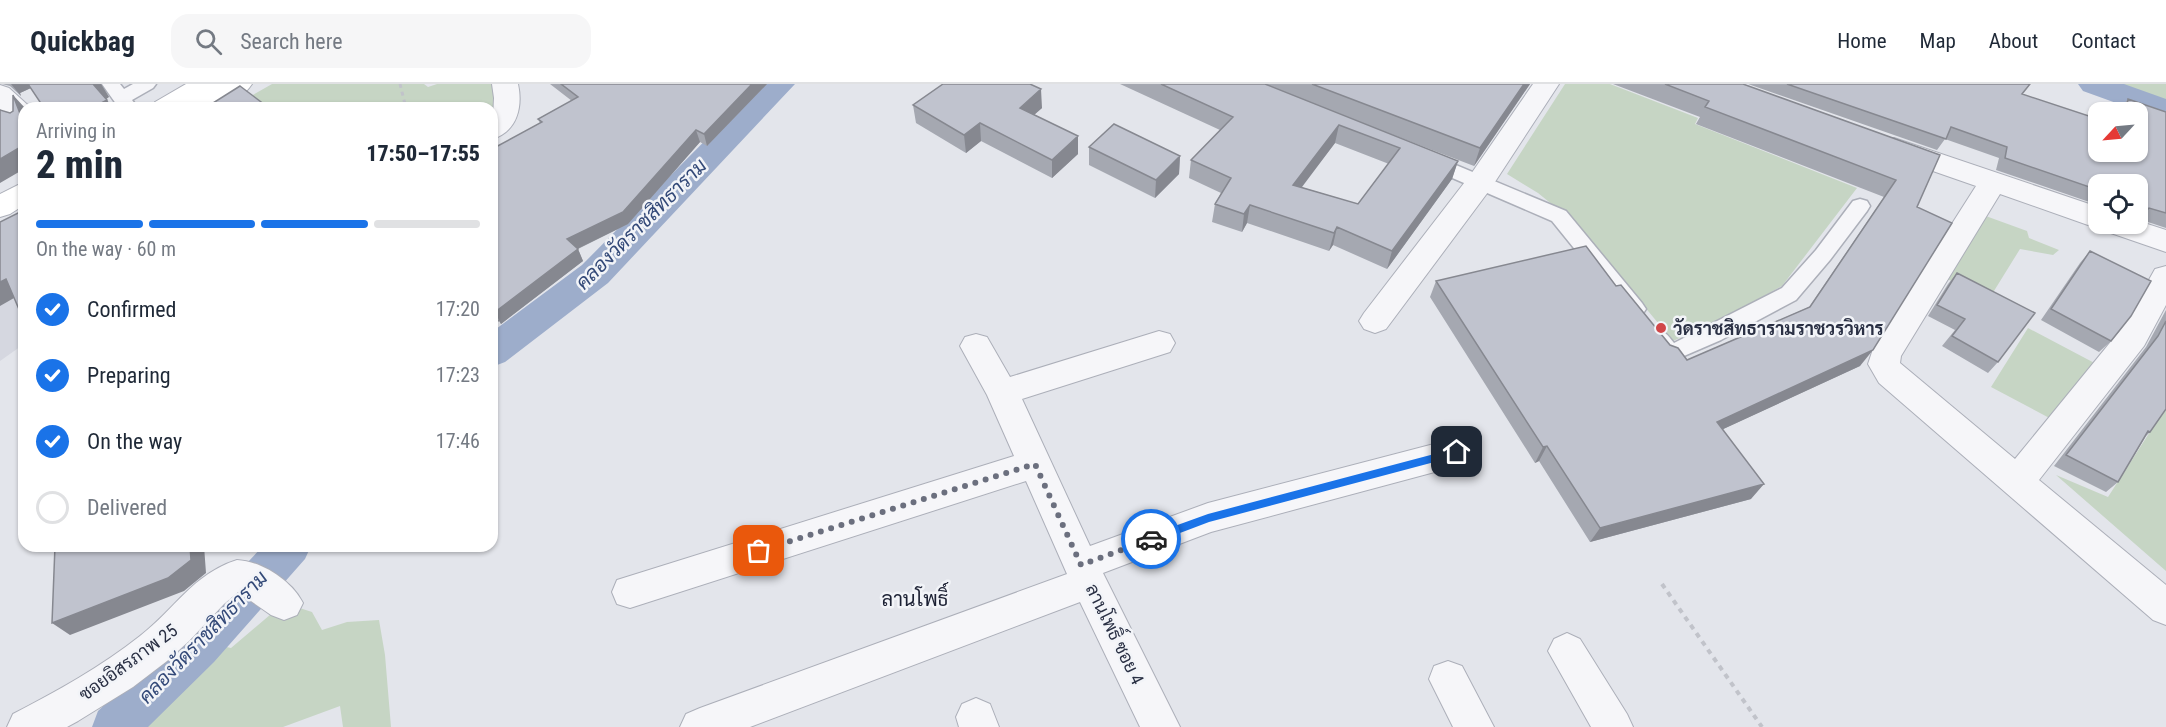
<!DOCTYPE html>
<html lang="en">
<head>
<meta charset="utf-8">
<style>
  :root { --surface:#fff; --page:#f6f6f7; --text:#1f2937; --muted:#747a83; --line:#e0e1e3; --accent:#1a73e8 }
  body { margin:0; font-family:"Roboto Condensed",Sarabun,sans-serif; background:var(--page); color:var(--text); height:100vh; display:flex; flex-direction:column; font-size:22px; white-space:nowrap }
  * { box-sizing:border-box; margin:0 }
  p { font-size:20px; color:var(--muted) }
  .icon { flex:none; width:33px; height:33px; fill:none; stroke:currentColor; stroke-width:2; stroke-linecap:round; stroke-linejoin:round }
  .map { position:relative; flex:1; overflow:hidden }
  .sheet { position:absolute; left:18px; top:18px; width:480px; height:450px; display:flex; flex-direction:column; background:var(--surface); border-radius:18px; box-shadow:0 2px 4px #0004 }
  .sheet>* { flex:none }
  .needle { width:39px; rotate:244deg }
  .buttons { position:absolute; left:2088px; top:18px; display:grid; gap:12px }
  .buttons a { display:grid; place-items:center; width:60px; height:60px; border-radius:12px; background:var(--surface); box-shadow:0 2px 4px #0004; font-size:30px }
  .pin { position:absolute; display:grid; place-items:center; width:51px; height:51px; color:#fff; margin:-26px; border-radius:12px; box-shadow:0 3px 9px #0006 }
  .courier { position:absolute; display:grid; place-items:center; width:60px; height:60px; margin:-30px; border:4px solid #1a73e8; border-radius:50%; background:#fff; color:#222; box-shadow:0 2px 8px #0007 }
  .overview em { font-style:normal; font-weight:800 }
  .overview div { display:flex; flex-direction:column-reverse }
  .overview { display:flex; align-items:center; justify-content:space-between; height:102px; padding:0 18px }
  h1 { font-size:39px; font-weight:800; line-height:45px }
  .bar { display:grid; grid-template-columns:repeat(4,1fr); gap:9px 6px; align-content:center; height:72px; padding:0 18px }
  .bar i { height:8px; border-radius:4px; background:var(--line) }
  .bar .active { background:var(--accent) }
  .bar p { grid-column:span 4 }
  ol { padding:0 18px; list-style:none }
  li { display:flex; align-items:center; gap:18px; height:66px }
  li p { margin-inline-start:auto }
  li .icon { padding:6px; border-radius:50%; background:var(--accent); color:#fff; stroke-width:4 }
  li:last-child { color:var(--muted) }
  li i { width:33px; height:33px; border:3px solid var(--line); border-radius:50% }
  header { display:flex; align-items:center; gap:36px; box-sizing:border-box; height:84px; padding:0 30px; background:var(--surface); border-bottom:2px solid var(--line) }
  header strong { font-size:28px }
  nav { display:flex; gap:33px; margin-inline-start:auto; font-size:21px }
  .search { width:420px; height:54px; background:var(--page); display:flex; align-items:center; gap:15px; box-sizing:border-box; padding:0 21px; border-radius:18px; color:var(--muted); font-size:22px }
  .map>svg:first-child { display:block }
  .built { fill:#d5d7e0 }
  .green { fill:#c6d5c4 }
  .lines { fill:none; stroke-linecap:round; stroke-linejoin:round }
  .canal { fill:#9dadcb; fill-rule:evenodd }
  .lane-casing { stroke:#acafb9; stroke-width:3 }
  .street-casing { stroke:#acafb9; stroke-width:2 }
  .secondary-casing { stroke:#acafb9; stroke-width:2 }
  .path-far1 { stroke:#c1c3ca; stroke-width:3; stroke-dasharray:4 4; stroke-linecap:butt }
  .path { stroke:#c1c3ca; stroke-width:4; stroke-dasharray:5 5; stroke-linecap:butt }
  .lane { fill:#f6f6f9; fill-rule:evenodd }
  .street { fill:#f6f6f9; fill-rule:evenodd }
  .secondary { fill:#fff; fill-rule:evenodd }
  .wall { fill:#a5a8b1; fill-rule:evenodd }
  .shaded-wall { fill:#868890 }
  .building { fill:#c0c3ce; stroke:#868890; stroke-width:1.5; fill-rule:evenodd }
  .route { fill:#1a73e8 }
  .done { stroke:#6b6f7e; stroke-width:6; stroke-dasharray:0 10.8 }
  .poi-dot { fill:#d14749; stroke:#f2f4f8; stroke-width:2 }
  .labels { text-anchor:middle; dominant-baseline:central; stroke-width:5; stroke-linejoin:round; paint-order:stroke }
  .poi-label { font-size:18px; font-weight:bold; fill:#2a3044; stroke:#f2f4f8; text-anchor:start }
  .street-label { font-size:18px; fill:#2a3044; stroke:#f2f4f8 }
  .water-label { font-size:20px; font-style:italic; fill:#334978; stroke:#f2f4f8 }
  .neighbourhood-label { font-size:20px; fill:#1c2134; stroke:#f2f4f8 }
</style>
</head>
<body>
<header>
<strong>Quickbag</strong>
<div class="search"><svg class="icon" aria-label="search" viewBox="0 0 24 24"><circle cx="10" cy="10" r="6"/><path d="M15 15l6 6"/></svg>Search here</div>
<nav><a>Home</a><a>Map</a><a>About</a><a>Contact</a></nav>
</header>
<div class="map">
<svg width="2166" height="643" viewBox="0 0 2166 643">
  <rect width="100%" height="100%" fill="#e3e5eb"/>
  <path class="built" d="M24,147V260L0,277V161Z"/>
  <path class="green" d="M272,0H424L428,3L437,0H496L502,14L492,36V24H262L251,12Z
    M1565,0H1610L1698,34L1695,40L1857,104L1782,202L1728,232L1673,257L1575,139L1538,109L1507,90Z
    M2112,0H2166V22Z
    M1983,131L2027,147L2029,154L2059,166L2053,171L2020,165L1989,215L1945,194Z
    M2028,244L2102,283L2055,337L1991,303Z
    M2166,323V487L2056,391L2108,413Z
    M284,519L312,528L322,546L347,538L379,536L385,571L391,643H343L340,622L283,643H132L217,561L231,564Z"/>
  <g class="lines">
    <path class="canal" d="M761,0H795L608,199L505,278L492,283V248L582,181Z
      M2078,0H2124L2166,15V37L2083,7Z
      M263,462H311L305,475L214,578L148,643H92L98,627L182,548Z"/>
    <defs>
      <path id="lane" d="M102,0H120L124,5L133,0H156L153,4L132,16L138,24H119Z
        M1427,69L1566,127L1642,219L1646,225L1642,231L1635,233L1628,231L1552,137L1420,80L1417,75L1420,70Z
        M1860,115L1867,117L1870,122L1867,127L1830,176L1796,216L1721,256L1670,278C1659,275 1652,263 1646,253L1649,247C1662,243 1666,249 1674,259L1782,204L1816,166L1853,117Z"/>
      <path id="street" d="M492,0H518C523,23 517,48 492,55L494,14Z
        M1533,0H1559L1491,104L1386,245L1375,249L1364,245L1359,237L1364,229L1471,90Z
        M0,1L9,4L31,24H24V42L14,39L0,25Z
        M1894,54L2098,123V140H2138V137L2166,146V168L2105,147L2102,143L2088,141L2000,110L1901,272L1900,279L2015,375L2122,244L2155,185L2166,182V221L2144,262L2039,396L2166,501V541L2153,536L1879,299L1868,280L1874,262L1976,102L1884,70L1880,63L1884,56Z
        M1159,247L1170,250L1175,259L1170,268L1022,315L1090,462L1208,419L1457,354L1469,358L1474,368L1469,378L1457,382L1211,448L1103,489L1180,643H1140L1080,518L750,643H680L686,630L700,624L1067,490L1026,397L630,524L617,520L612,508L617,496L1014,372L987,311L960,262L965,253L976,250L987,253L1010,293Z
        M237,476C262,477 292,497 303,519L297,531L284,536L271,531L238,508L224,520L189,557L167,577L133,603L78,637L67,643H7L13,630C57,607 101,583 140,552C175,525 193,490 237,476Z
        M1567,549L1580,555L1627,630L1633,643H1591L1548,567L1554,555Z
        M1448,577L1462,582L1494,643H1453L1429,595L1434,582Z
        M976,614L990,620L999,643H959L956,633L962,620Z"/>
      <path id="secondary" d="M186,0H252C231,32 183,24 152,24L155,18Z
        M24,98V121L10,130L0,133V110Z"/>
    </defs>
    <use href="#lane" class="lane-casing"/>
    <use href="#street" class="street-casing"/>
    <use href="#secondary" class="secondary-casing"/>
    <path class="path-far1" d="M400,0L406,24"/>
    <path class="path" d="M1662,500L1762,643"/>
    <use href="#lane" class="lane"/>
    <use href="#street" class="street"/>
    <use href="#secondary" class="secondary"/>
  </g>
  <path class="wall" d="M2,0H101L109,13L31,4L20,9L21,12L10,2Z
    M550,0H767L707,62L700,58L628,140L578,165L583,177L501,240L499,237L492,242V65L540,39L538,35L572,17Z
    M1120,0H1530L1474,82L1341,31L1458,77L1452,95L1387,185L1333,161L1329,167L1247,139L1242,148L1212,138L1215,120L1221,109L1189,94L1191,76L1220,46ZM1335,59L1389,80L1358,120L1301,103Z
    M1613,0H1743L1940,71L1917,123L1860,282L1723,345L1751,415L1590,458L1539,377L1535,379L1430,213L1436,197L1616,202L1670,261L1687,276L1809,223L1884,113L1696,40L1700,33Z
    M1748,0H2030L2022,10L2138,68V28H2118V27L2128,15L2166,28V144L2139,135L2138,136V100H2098V121L1996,86L1999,74L1945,55L1937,66Z
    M913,21L1042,24L1034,31L1078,70L1052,94L981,57L966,69L916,39Z
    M1089,63L1180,72L1179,90L1155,114L1089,81Z
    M2090,167L2111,257L2099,268L2041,236L2080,179Z
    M1957,189L1998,278L1988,289L1942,262L1955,246L1928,232L1948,200Z
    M2166,226V325L2150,348L2146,352L2118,398L2106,408L2054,382L2146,263Z"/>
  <path class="shaded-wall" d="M11,0H31L33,3L20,9L21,12Z
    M92,0H101L109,13L105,16Z
    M752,0H767L707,62L704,50Z
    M1524,0H1530L1474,82L1480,64Z
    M1041,5L1042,24L1021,42L1020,24Z
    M13,11L25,24L24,40Z
    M107,16L113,24H92Z
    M980,39L981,57L966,69L964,51Z
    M1339,41L1335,59L1290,119L1293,101Z
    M696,46L700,58L628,140L573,167L567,155Z
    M1078,52V70L1052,94V76Z
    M24,61V85L0,99V75Z
    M1180,72L1179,90L1155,114L1156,96Z
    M1458,77L1452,95L1387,185L1392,167Z
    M1250,121L1247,139L1242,148L1244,130Z
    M1337,143L1333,161L1329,167L1334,149Z
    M578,165L583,177L501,240L495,228Z
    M6,195L21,210L0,222V198Z
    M492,226L499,237L492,242Z
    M1873,266L1860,282L1706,353L1717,338Z
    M1547,362L1539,377L1535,379L1543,363Z
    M1764,400L1751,415L1590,458L1600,444Z
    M190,462H204L206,489L184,507L70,551L52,539Z"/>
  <path class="building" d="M28,0H93L107,16L92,24H44Z
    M561,0H752L704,50L696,46L623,128L567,155L578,165L495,228L492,226V71L493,70L492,69V65L542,38L538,35L578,13Z
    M943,0H1030L1041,5L1020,24L1078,52L1052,76L980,39L964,51L913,21Z
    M1161,0H1265L1458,77L1392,167L1337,143L1334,149L1250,121L1244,130L1215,120L1231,94L1191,76L1233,33ZM1339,41L1400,64L1358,120L1293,101Z
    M1312,0H1524L1480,64Z
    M1665,0H1743L1940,71L1917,123L1952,139L1873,266L1717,338L1764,400L1600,444L1547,362L1543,363L1436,197L1586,162L1616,202L1621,201L1670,261L1678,264L1687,276L1810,223L1896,96L1705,23L1709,17Z
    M1787,0H2030L2022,10L2098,35V68H2138V28H2126L2128,15L2166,28V129L2149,124L2146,127H2138V100H2098V106L2005,74L2007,63L1951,43L1946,55Z
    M240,2L269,24H205Z
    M13,11L24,40V61L0,75V26L10,29L13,27Z
    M1114,40L1180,72L1156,96L1089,63Z
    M24,126V237L6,195L0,198V138Z
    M2090,167L2151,197L2131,232L2111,257L2051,225Z
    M1957,189L2035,229L1998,278L1952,252L1965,235L1937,221Z
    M2166,237V325L2150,348L2148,347L2118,398L2066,371L2158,252Z
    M55,462H190L191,476L168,494L52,539Z"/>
  <path class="route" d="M1457,364L1462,368L1457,372L1209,438L1151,460L1146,455L1147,452L1208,430Z"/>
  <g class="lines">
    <path class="done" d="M759,467L1035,380L1081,481L1151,455"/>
  </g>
  <circle class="poi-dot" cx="1661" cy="244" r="6"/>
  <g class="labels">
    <g class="poi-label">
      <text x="1673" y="244">วัดราชสิทธารามราชวรวิหาร</text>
    </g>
    <g class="street-label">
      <text transform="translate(1115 550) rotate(64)">ลานโพธิ์ ซอย 4</text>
      <text transform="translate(128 578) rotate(-36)">ซอยอิสรภาพ 25</text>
    </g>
    <g class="water-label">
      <text transform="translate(641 140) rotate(-45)">คลองวัดราชสิทธาราม</text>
      <text transform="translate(203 553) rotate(-46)">คลองวัดราชสิทธาราม</text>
    </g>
    <g class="neighbourhood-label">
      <text x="915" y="515">ลานโพธิ์</text>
    </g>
  </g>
</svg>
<div class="buttons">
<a><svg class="needle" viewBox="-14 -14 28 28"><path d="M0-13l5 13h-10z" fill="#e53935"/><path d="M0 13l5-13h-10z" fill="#747a83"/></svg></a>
<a><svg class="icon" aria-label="locate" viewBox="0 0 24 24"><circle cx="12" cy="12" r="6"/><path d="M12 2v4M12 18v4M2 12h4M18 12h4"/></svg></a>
</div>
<div class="pin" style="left:759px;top:467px;background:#ea580c"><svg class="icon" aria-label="bag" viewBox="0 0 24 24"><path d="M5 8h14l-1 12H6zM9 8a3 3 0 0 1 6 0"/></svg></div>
<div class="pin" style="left:1457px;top:368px;background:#1f2937"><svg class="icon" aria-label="home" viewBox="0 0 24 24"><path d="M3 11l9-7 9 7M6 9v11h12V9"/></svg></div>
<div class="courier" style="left:1151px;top:455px"><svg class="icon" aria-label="car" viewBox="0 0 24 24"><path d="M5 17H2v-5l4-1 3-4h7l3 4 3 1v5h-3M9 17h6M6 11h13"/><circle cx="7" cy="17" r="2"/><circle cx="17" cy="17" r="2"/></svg></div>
<section class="sheet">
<div class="overview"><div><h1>2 min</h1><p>Arriving in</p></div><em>17:50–17:55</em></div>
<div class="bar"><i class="active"></i><i class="active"></i><i class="active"></i><i></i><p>On the way · 60 m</p></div>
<ol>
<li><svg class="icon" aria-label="check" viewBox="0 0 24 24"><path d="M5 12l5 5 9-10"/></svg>Confirmed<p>17:20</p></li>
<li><svg class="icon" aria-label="check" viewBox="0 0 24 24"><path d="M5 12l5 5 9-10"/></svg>Preparing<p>17:23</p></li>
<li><svg class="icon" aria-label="check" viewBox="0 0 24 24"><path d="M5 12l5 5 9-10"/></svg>On the way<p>17:46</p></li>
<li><i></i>Delivered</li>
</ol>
</section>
</div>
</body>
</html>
